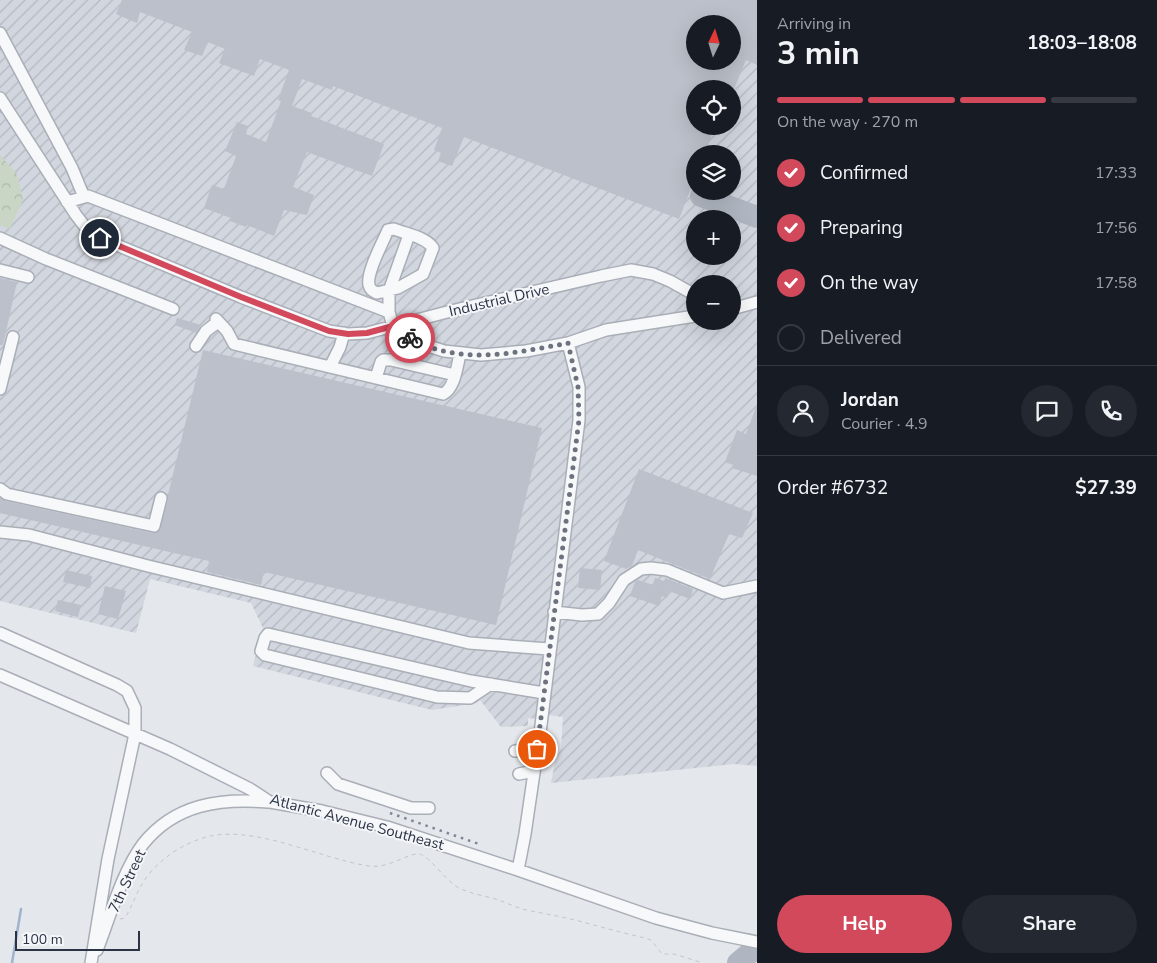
<!DOCTYPE html>
<html lang="en">
<head>
<meta charset="utf-8">
<style>
  :root { --surface:#171b24; --page:#242831; --text:#f1f3f6; --muted:#9ea1a6; --line:#363941; --accent:#d1495b }
  body { margin:0; font-family:"Nunito Sans",sans-serif; background:var(--page); color:var(--text); height:100vh; display:flex; flex-direction:column; font-size:19px; white-space:nowrap }
  * { box-sizing:border-box; margin:0 }
  p { font-size:16px; color:var(--muted) }
  .icon { flex:none; width:28px; height:28px; fill:none; stroke:currentColor; stroke-width:2; stroke-linecap:round; stroke-linejoin:round }
  .map { position:relative; flex:1; overflow:hidden }
  .side { display:flex; flex-direction:column; background:var(--surface); width:400px }
  .side>* { flex:none }
  .needle { width:32px; rotate:4deg }
  .fabs { position:absolute; left:686px; top:15px; display:grid; gap:10px }
  .fabs a { display:grid; place-items:center; width:55px; height:55px; border-radius:50%; background:var(--surface); box-shadow:0 5px 20px #0002; font-size:25px }
  .scale { position:absolute; left:15px; bottom:12px; width:125px; box-sizing:border-box; padding-left:5px; border:2px solid #2b3445; border-top:0; font-size:14px; line-height:18px; white-space:nowrap; color:#2b3445; -webkit-text-stroke:4px #f4f6f9; paint-order:stroke }
  .pin { position:absolute; display:grid; place-items:center; width:42px; height:42px; color:#fff; margin:-21px; border:2px solid #fff; border-radius:50%; box-shadow:0 1px 5px #0007 }
  .courier { position:absolute; display:grid; place-items:center; width:50px; height:50px; margin:-25px; border:4px solid #d1495b; border-radius:50%; background:#fff; color:#222; box-shadow:0 1px 6px #0007 }
  .headline em { font-style:normal; font-weight:700 }
  .headline div { display:flex; flex-direction:column-reverse }
  .headline { display:flex; align-items:center; justify-content:space-between; height:85px; padding:0 20px }
  h1 { font-size:32px; font-weight:700; line-height:38px }
  .bar { display:grid; grid-template-columns:repeat(4,1fr); gap:8px 5px; align-content:center; height:60px; padding:0 20px }
  .bar i { height:6px; border-radius:4px; background:var(--line) }
  .bar .on { background:var(--accent) }
  .bar p { grid-column:span 4 }
  .line { display:flex; align-items:center; gap:12px; padding:0 20px; border-top:1px solid var(--line) }
  .line div { flex:1 }
  .round { display:grid; place-items:center; flex:none; width:52px; height:52px; border-radius:26px; background:var(--page) }
  ol { padding:0 20px; list-style:none }
  li { display:flex; align-items:center; gap:15px; height:55px }
  li p { margin-inline-start:auto }
  li .icon { padding:5px; border-radius:50%; background:var(--accent); color:#fff; stroke-width:4 }
  li:last-child { color:var(--muted) }
  li i { width:28px; height:28px; border:2px solid var(--line); border-radius:50% }
  .button { display:flex; gap:10px; margin-top:auto; padding:10px 20px }
  .button a { flex:1; height:58px; border-radius:30px; background:var(--accent); color:#fff; font-size:20px; font-weight:700; line-height:58px; text-align:center }
  .button a+a { background:var(--page); color:var(--text) }
  main { display:flex; flex:1; min-height:0 }
  .map>svg:first-child { display:block }
  .industrial { fill:url(#industrial-furrows); fill-rule:evenodd }
  .forest { fill:url(#forest-crowns) }
  .lines { fill:none; stroke-linecap:round; stroke-linejoin:round }
  .stream { stroke:#9fb4cc; stroke-width:2.5 }
  .taxiway { stroke:#b0b6c1; stroke-width:22 }
  .building { fill:#bbc0ca; fill-rule:evenodd }
  .minor-casing { stroke:#a9aeb7; stroke-width:14 }
  .path { stroke:#c2c5cb; stroke-width:1; stroke-dasharray:4 4; stroke-linecap:butt }
  .minor { stroke:#f7f8fa; stroke-width:11 }
  .rail { stroke:#7d8696; stroke-width:2.5; stroke-dasharray:2.5 5; stroke-linecap:butt }
  .done { stroke:#6c737f; stroke-width:5; stroke-dasharray:0 9 }
  .route { stroke:#d1495b; stroke-width:6 }
  .labels { text-anchor:middle; dominant-baseline:central; stroke-width:4; stroke-linejoin:round; paint-order:stroke }
  .street-label { font-size:15px; fill:#2b3445; stroke:#f4f6f9 }
</style>
</head>
<body>
<main>
<div class="map">
<svg width="757" height="963" viewBox="0 0 757 963">
  <defs>
    <pattern id="industrial-furrows" width="10" height="10" patternUnits="userSpaceOnUse" patternTransform="scale(1.25)"><rect width="10" height="10" fill="#d2d6de"/><path d="M-1 1l2-2M0 10L10 0M9 11l2-2" fill="none" stroke="#b4b8c0"/></pattern>
    <pattern id="forest-crowns" width="20" height="18" patternUnits="userSpaceOnUse" patternTransform="scale(1.25)"><rect width="20" height="18" fill="#c9d6c5"/><path d="M2 6a3 3 0 1 1 6 0M12 15a3 3 0 1 1 6 0" fill="none" stroke="#adb8ab"/></pattern>
  </defs>
  <rect width="100%" height="100%" fill="#e4e7ec"/>
  <path class="industrial" d="M0,0H757V766L734,764L551,783L555,762L561,748L563,717L541,714L539,719L528,718V726L501,727L480,700L477,703L432,710L253,666L263,628L251,603L150,579L136,633L0,601ZM695,24H732V61H695ZM695,89H732V126H695ZM695,154H732V191H695ZM695,219H732V256H695ZM695,284H732V321H695Z"/>
  <path class="forest" d="M0,155L17,174L23,200L10,229L0,225Z"/>
  <g class="lines">
    <path class="stream" d="M12,963L21,909"/>
    <path class="taxiway" d="M701,196L757,217
      M738,963L757,947"/>
  </g>
  <path class="building" d="M122,0H757V65L746,60L734,89H695V126H715L705,154H695V178L679,219L464,137L452,166L438,161L441,153L434,150L442,128L333,86L332,90L302,79L292,106L312,113L311,116L384,144L372,176L307,152L293,187L314,195L307,215L284,210L274,236L247,225L246,227L230,221L231,218L204,208L212,185L224,189L236,156L225,151L237,122L248,126L246,134L266,142L281,101L278,100L289,70L260,59L254,76L219,63L225,49L208,42L202,56L184,50L192,32L140,12L137,23L116,14ZM695,24H732V61H695Z
    M0,278L17,282L3,345H0Z
    M177,318L201,325L196,333L175,325Z
    M203,350L542,428L496,625L264,572L261,585L207,572L209,561L0,513V498L5,501L152,533L159,531L168,500V495Z
    M756,407H757V476L732,468L733,465L725,462L737,430L746,434Z
    M639,469L753,513L742,538L729,534L710,579L638,550L632,566L626,569L604,561Z
    M580,568L602,570L600,590L578,588Z
    M66,570L92,576L90,588L63,582Z
    M655,578L664,581L665,578L693,589L690,599L669,591L667,598L662,596L659,606L630,596L635,582L638,580L653,585Z
    M105,586L126,591L118,619L98,614Z
    M58,600L81,605L78,617L55,611Z"/>
  <g class="lines">
    <defs>
      <path id="minor" d="M0,33L72,168L84,197
        M0,98L76,215L86,228L100,238L241,297L329,331L348,334L367,333L451,311L601,276L631,270L653,274L670,281L695,295
        M67,202L88,196L389,312L393,326L419,343L444,351L481,355L526,351L568,343L606,330L695,316
        M394,229C406,234 426,237 433,248L423,274L398,288L377,293C373,291 370,290 369,285C366,273 383,242 388,230Z
        M0,238L46,259L173,309
        M0,270L28,277
        M732,309L757,302
        M389,312V291L409,235
        M216,319L227,331L234,344L443,394C455,388 457,366 460,354
        M196,346L206,331L214,325
        M330,367L340,347L344,333
        M376,378L381,362L383,360H391L455,375
        M0,389L13,337
        M0,489L7,494L154,526L161,498
        M0,532L29,535L148,566L469,643L549,649
        M554,612L582,615L598,614L609,603L624,580L641,569L651,568L667,570L723,593L757,586
        M0,633L117,685L127,691L135,708V734L108,859L91,963
        M0,675L170,749L250,789L270,802L322,811L387,827L518,870L656,918L712,933L757,942
        M491,684L470,698L437,697L265,655L261,651L265,638L268,634L471,681L544,693
        M515,751L537,749
        M327,773L338,784L411,808H429
        M519,774L534,771
        M518,870L525,834L541,725L579,420V387L568,343
        M97,950C109,919 123,870 143,844C175,804 220,798 268,802"/>
    </defs>
    <use href="#minor" class="minor-casing"/>
    <path class="path" d="M120,919L125,918C132,907 136,893 144,881C156,862 179,846 200,839C248,821 320,859 369,866C389,869 409,852 420,854C429,856 446,881 459,888C471,894 486,896 499,900C509,904 520,909 531,911C547,914 563,917 579,921C601,927 623,933 645,938L651,940L662,954H674L703,963"/>
    <use href="#minor" class="minor"/>
    <path class="rail" d="M390,813L479,844"/>
  </g>
  <g class="lines">
    <path class="done" d="M410,338C458,366 516,353 568,343L578,387L579,420L537,749"/>
    <path class="route" d="M100,238L241,297L329,331L348,334L367,333L393,326L410,338"/>
  </g>
  <g class="labels">
    <g class="street-label">
      <text transform="translate(499 300) rotate(-13)">Industrial Drive</text>
      <text transform="translate(357 822) rotate(15)">Atlantic Avenue Southeast</text>
      <text transform="translate(127 881) rotate(-65)">7th Street</text>
    </g>
  </g>
</svg>
<div class="fabs">
<a><svg class="needle" viewBox="-14 -14 28 28"><path d="M0-13l5 13h-10z" fill="#e53935"/><path d="M0 13l5-13h-10z" fill="#9ea1a6"/></svg></a>
<a><svg class="icon" aria-label="locate" viewBox="0 0 24 24"><circle cx="12" cy="12" r="6"/><path d="M12 2v4M12 18v4M2 12h4M18 12h4"/></svg></a>
<a><svg class="icon" aria-label="layers" viewBox="0 0 24 24"><path d="M12 4l9 5-9 5-9-5zM3 14l9 5 9-5"/></svg></a>
<a>+</a>
<a>−</a>
</div>
<div class="scale">100 m</div>
<div class="pin" style="left:537px;top:749px;background:#ea580c"><svg class="icon" aria-label="bag" viewBox="0 0 24 24"><path d="M5 8h14l-1 12H6zM9 8a3 3 0 0 1 6 0"/></svg></div>
<div class="pin" style="left:100px;top:238px;background:#1f2937"><svg class="icon" aria-label="home" viewBox="0 0 24 24"><path d="M3 11l9-7 9 7M6 9v11h12V9"/></svg></div>
<div class="courier" style="left:410px;top:338px"><svg class="icon" aria-label="bike" viewBox="0 0 24 24"><circle cx="6" cy="16" r="4"/><circle cx="18" cy="16" r="4"/><path d="M6 16l4-8h5l3 8M10 8l3 8H6M13 5h3"/></svg></div>
</div>
<section class="side">
<div class="headline"><div><h1>3 min</h1><p>Arriving in</p></div><em>18:03–18:08</em></div>
<div class="bar"><i class="on"></i><i class="on"></i><i class="on"></i><i></i><p>On the way · 270 m</p></div>
<ol>
<li><svg class="icon" aria-label="check" viewBox="0 0 24 24"><path d="M5 12l5 5 9-10"/></svg>Confirmed<p>17:33</p></li>
<li><svg class="icon" aria-label="check" viewBox="0 0 24 24"><path d="M5 12l5 5 9-10"/></svg>Preparing<p>17:56</p></li>
<li><svg class="icon" aria-label="check" viewBox="0 0 24 24"><path d="M5 12l5 5 9-10"/></svg>On the way<p>17:58</p></li>
<li><i></i>Delivered</li>
</ol>
<div class="line" style="height:90px"><a class="round"><svg class="icon" aria-label="person" viewBox="0 0 24 24"><circle cx="12" cy="8" r="4"/><path d="M4 21q1-7 8-7t8 7"/></svg></a><div><b>Jordan</b><p>Courier · 4.9</p></div><a class="round"><svg class="icon" aria-label="chat" viewBox="0 0 24 24"><path d="M4 5h16v11H9l-5 4z"/></svg></a><a class="round"><svg class="icon" aria-label="phone" viewBox="0 0 24 24"><path d="M5 4h4l2 5-3 2q2 4 5 5l2-3 5 2v4C11 20 4 13 5 4z"/></svg></a></div>
<div class="line" style="height:65px"><div>Order #6732</div><b>$27.39</b></div>
<div class="button"><a>Help</a><a>Share</a></div>
</section>
</main>
</body>
</html>
